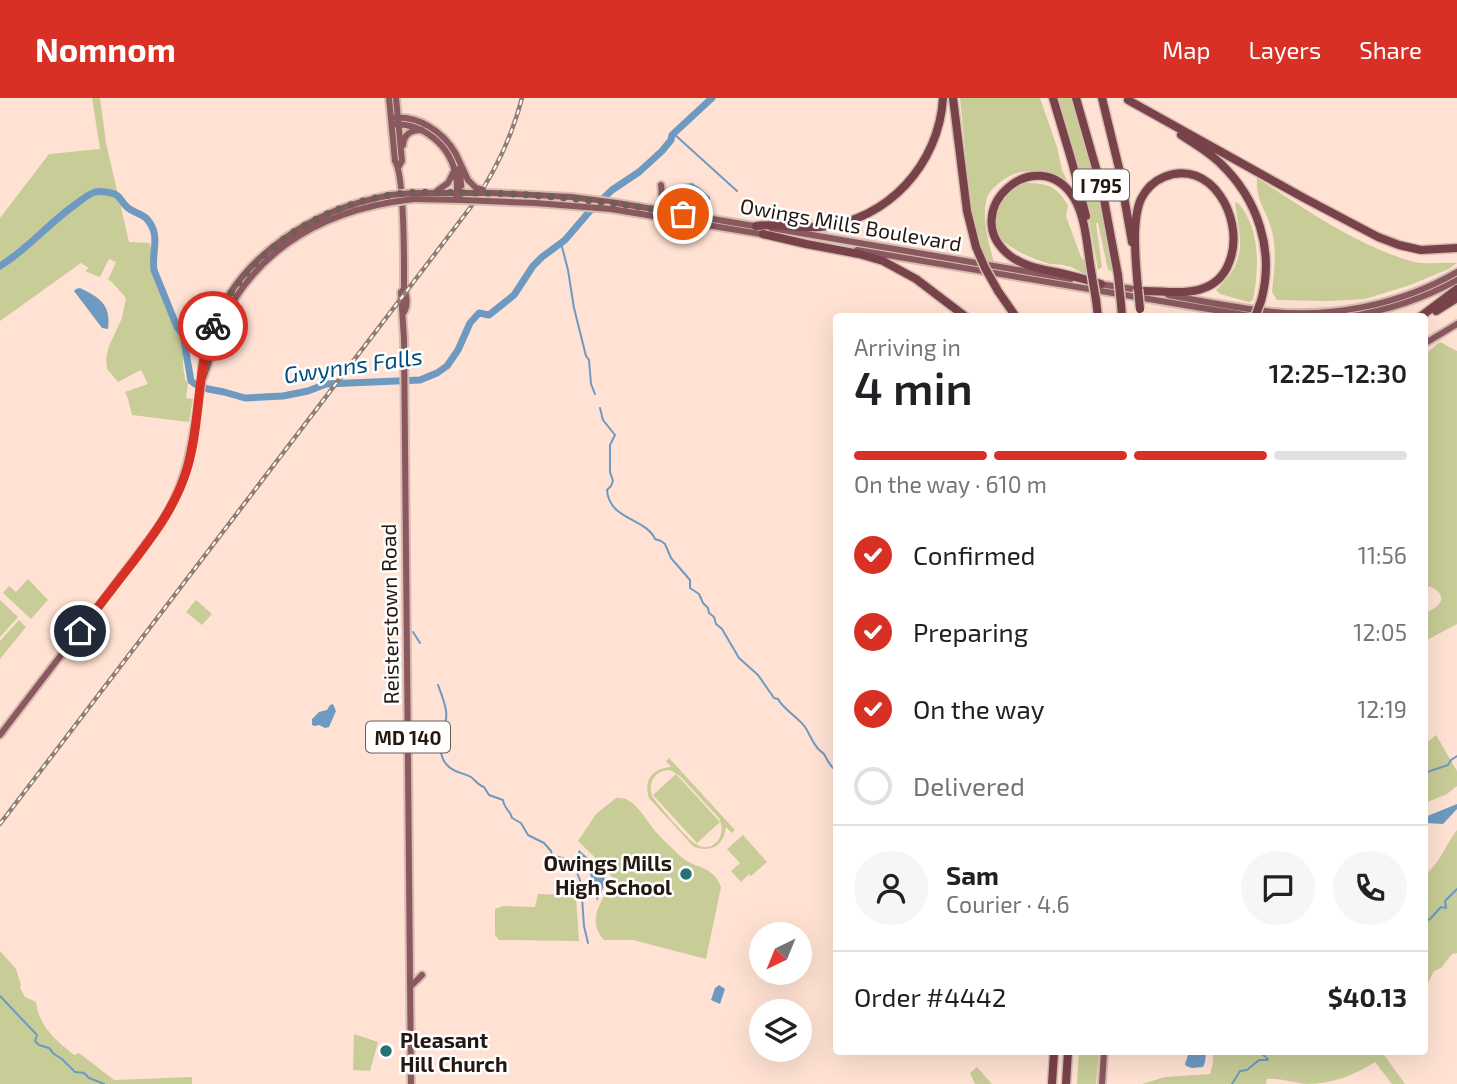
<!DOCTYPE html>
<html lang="en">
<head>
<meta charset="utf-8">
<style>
  :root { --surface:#fff; --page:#f6f6f6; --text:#202124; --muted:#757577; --line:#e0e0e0; --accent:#d93025 }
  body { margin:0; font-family:"Exo 2",sans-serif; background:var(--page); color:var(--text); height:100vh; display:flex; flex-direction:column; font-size:26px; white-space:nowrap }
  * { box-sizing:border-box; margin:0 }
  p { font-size:23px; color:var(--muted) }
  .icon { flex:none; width:38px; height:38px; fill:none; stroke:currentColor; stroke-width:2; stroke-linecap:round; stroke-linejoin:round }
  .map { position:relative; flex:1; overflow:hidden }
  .panel { position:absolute; left:833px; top:215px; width:595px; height:742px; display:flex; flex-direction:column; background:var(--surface); border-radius:7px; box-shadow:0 7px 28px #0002 }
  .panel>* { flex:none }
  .needle { width:46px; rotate:223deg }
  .buttons { position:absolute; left:749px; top:824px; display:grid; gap:14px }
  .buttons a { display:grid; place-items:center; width:63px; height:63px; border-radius:50%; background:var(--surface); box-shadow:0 7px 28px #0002; font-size:35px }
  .pin { position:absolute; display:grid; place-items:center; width:60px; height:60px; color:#fff; margin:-30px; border:4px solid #fff; border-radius:50%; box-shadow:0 2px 7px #0007 }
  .courier { position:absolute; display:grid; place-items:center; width:70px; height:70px; margin:-35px; border:5px solid #d93025; border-radius:50%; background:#fff; color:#222; box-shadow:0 2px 9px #0007 }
  .summary em { font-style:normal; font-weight:600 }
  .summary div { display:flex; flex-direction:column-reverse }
  .summary { display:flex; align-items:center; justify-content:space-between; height:119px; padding:0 21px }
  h1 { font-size:46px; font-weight:600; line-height:52px }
  .bar { display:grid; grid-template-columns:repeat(4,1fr); gap:10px 7px; align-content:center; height:84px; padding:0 21px }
  .bar i { height:9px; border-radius:5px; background:var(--line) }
  .bar .selected { background:var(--accent) }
  .bar p { grid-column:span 4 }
  .line { display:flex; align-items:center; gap:18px; padding:0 21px; border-top:2px solid var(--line) }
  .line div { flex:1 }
  .round { display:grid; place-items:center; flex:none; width:74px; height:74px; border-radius:37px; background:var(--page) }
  ol { padding:0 21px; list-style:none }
  li { display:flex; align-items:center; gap:21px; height:77px }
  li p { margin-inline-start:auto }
  li .icon { padding:7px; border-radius:50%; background:var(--accent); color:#fff; stroke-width:4 }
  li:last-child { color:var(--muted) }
  li i { width:38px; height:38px; border:4px solid var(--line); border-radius:50% }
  header { display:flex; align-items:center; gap:42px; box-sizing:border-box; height:98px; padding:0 35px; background:var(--accent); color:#fff }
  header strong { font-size:33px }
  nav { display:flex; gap:38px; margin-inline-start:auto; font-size:24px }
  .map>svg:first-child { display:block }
  .green { fill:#c8cc97; fill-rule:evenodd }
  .water { fill:#6e9ac1 }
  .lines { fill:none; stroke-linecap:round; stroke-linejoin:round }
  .stream { stroke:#6e9ac1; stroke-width:2 }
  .river { stroke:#6e9ac1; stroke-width:7 }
  .major-casing { stroke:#d8beb0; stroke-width:10 }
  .highway-casing { stroke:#d8beb0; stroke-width:11 }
  .major { stroke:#89595f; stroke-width:6 }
  .highway { stroke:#77424a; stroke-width:8 }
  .rail-casing { stroke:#937e73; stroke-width:4.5 }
  .rail { stroke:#fff; stroke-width:2; stroke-dasharray:5; stroke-linecap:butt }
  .major-bridge-casing { stroke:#d8beb0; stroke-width:10; stroke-linecap:butt }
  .highway-bridge-casing { stroke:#d8beb0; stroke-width:11; stroke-linecap:butt }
  .major-bridge { stroke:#89595f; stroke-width:6 }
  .highway-bridge { stroke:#77424a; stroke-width:8 }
  .done { stroke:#715f55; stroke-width:7; stroke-dasharray:0 12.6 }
  .route { stroke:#d93025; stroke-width:9 }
  .poi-dot { fill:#267173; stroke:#fff; stroke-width:2.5 }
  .labels { text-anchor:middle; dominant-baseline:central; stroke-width:5; stroke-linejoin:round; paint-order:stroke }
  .shield { fill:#fff; stroke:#665d58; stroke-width:2 }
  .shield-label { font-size:19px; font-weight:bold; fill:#241811 }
  .street-label { font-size:21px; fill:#241811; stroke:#fff }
  .poi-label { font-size:21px; font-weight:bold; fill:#241811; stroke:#fff; text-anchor:end }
  .water-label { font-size:23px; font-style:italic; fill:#004e7f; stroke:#fff }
</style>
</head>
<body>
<header>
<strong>Nomnom</strong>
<nav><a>Map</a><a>Layers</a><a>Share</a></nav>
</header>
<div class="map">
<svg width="1457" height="986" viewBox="0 0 1457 986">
  <rect width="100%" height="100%" fill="#ffe2d3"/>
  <path class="green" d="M92,0H100L106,45L129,144L150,145L157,184L176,223L184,236L183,267L185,282L188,285L186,300L193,301L189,324L132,317L128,301L125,294L148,286L141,272L118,284L107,271L106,260L109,248L122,220L126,200L111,183L108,182L116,164L109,161L100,179L85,173L89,170L81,165L0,223V120L49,56L100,51Z
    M960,0H1040L1057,49L1062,72L1068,85C1044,70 1020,67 998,86C992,91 987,96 986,104C982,123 989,146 994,164L983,161L972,125Z
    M1055,0H1073L1095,74L1107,133L1113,174L1108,172L1098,125H1096L1102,169L1098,172L1086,106Z
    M1257,80C1307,112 1357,148 1414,164C1428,167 1444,164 1457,165L1449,171L1410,187L1365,201L1329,203L1277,202L1272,194C1274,173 1277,154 1272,133C1267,113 1255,102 1257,80Z
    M1023,85C1048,85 1055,87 1068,107L1066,118L1081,159L1086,165L1087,177C1080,175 1074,169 1067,168C1062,166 1057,167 1051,166C1037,163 1000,148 996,133C994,129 996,122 996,117C1000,100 1009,93 1023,85Z
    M1237,104C1261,129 1259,171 1253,202L1249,204L1220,196L1216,192C1248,162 1241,144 1235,105Z
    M1440,244L1457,253V526L1425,543L1424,516C1429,513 1436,510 1439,506C1447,496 1433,489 1424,487L1425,256Z
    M28,481L48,502L31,521L3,495L9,488L16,494Z
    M0,502L18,519L0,539Z
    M196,502L212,516L202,527L186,514Z
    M19,522L26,529L0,561V543Z
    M1436,637L1457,673V688L1447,696L1425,705V646Z
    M669,660L735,732L732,735L726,729C724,747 712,755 694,749L649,700C643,682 653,670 671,669L666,663ZM667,672L672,673L680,678L719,720C728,738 712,758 694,745C683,736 661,710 652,698C648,685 653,675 667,672Z
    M676,676L720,724L697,745L653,697Z
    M616,700C620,700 622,700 626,701C639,707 647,724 656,734C663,742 672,750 679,757C694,772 713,766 721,789L706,861L633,842H604C585,821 603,802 613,782L607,771L578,743L596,716Z
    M1457,732V855L1452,856L1441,870L1434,873L1425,891V776C1438,769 1447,744 1457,732Z
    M743,737L767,764L751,778L749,776L741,784L731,773L740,765L727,751Z
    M538,796L573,797L576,800L579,843L499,842L495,837V811L503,808L535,809Z
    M0,853L16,871L21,887L20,890L25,899L36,904C39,929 56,942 74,957L79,955L114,982L192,979V986H0Z
    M354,936L378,944L370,973L353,972Z
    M1079,954H1099L1096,986H1077Z
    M1213,954H1382L1405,986H1392L1375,964C1354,977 1332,986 1306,986C1293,985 1282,980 1267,981L1266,986H1142L1165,979L1210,976L1213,965Z
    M977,969L991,985L992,986H975L970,975Z"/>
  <path class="water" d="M692,85L700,90L710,99V102L671,98L670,95C676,87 682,86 692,85Z
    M80,190C101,200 111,207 108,231L102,230L74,193L76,191Z
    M333,606L336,613L329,629L325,630L319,627L315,628L312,627V621L319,614L327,612L330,607Z
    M1457,706V711L1443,726L1425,725V719Z
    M579,752C589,761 602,771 606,784L597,803L590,776L578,754Z
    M719,887L725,891L720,906L711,902L715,890Z
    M1189,954H1206L1205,964L1203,969L1192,970L1186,968L1185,966Z"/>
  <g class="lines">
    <path class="stream" d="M674,36L737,93
      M561,145L568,172L574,210L586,258L589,262L591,286L595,296
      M600,310L603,322L615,337L610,347V374L613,383L611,388L607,392C609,422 646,420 655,441L661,443L665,446L671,460L690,482V490L699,496L703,505L708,510L709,515L714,519L716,526L722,531L739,560L758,577L774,600L778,601C783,611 799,620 805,629C809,635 812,643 816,648C818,652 821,653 824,656C827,661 829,666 833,670
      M413,534L420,545
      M438,587C441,595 445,605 446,613C449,632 432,650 447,667C454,675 462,674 471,679C476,683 478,687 484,689L489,697L503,702C504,711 511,713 512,720L521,725L528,737L544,745L551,753L552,757L565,761L573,767L576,772L581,785L584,828L588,845
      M1424,677L1430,673L1448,667L1451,662L1457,658
      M1424,824L1430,821L1441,809L1446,810L1445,803L1457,791
      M0,898L37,937L35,943L39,947L49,950L54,956L62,961L75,974L84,975L89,980L104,986
      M1232,986L1240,973L1247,972L1259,962H1267L1268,961L1263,957L1265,954H1271"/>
    <path class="river" d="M0,168C28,151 50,124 76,106C82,102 88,96 95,94C99,93 107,94 111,95C120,96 121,104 127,109C132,114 140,115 146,120C162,137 151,153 154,172L177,229L183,237L191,283L195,286L208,291L224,294L245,300L283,298L308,293L326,286L420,282L437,275L447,268L458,252L470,225L479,215L489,217L514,197L533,168L542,159L565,142L589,114L612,92L639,74L662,53L671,42L672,37L712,0"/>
    <defs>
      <path id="major" d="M389,0L395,63C405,78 404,167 404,191C407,197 408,208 404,214
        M396,0L402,63L399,68
        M391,20C418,17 443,33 456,56C460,65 464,73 468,82
        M392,26C423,25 451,47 456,79C458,87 457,94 456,102
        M403,47C404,35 412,32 422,32
        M661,87C662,91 661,95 662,99C666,113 692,108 702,118
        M437,93L448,85L455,71
        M413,95H460
        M492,95L571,99L617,105L760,129
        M414,101L462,102L460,70
        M611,111L767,137
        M771,130L1071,181
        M857,152L1256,219
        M1099,186L1140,192
        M404,191L401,194L404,241L411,986
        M1168,197C1200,203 1232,209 1264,213C1330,221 1400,207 1457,174
        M1346,219C1385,213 1423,201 1457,182
        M1424,246L1457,226
        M203,280C211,262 214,242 222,224C256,154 317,117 392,104
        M0,637L152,438C190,388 192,341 202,282C200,266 205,249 211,234C238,157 314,111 391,97
        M410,889L422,877
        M1102,986L1104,954"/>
      <path id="highway" d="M953,0L967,113L976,149
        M1053,0L1072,64L1086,118
        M1076,0L1102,91L1118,177
        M1102,0L1119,70L1132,144
        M1128,2L1304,100L1378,139L1399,147L1421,152L1457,150
        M1181,37C1195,46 1209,54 1220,65C1258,101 1275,153 1261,203
        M756,128C777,125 799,131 820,129C888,123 939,66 943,0
        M763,136L806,146L859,156L883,163L916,181L966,219
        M1091,172C1087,149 1086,120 1074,100C1037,41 956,113 1009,157C1024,169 1042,171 1060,175C1074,178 1087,182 1101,186
        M1138,191C1136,167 1131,123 1141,101C1146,91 1154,83 1164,79C1211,60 1243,119 1231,159C1227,173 1218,185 1204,190C1186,197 1164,193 1145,193
        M998,193L1016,219
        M1096,202L1098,219
        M1121,206L1122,219
        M1436,213L1457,200
        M1420,219L1457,191
        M1052,986L1054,954
        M1066,986L1068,954"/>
    </defs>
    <use href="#major" class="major-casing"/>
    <use href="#highway" class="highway-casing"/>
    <use href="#major" class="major"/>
    <use href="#highway" class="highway"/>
    <defs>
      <path id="rail" d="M0,726L473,106C495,74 512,38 522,0"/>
    </defs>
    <use href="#rail" class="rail-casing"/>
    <use href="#rail" class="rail"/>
    <defs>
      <path id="major-bridge" d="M468,82L476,90L483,92
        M462,95H492
        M391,97L413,95
        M462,102L535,105L611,111
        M392,104L414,101"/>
      <path id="highway-bridge" d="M976,149L985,170L998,193
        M1091,172L1096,202
        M1118,177L1121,206
        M1138,191L1140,211
        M1255,219L1261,203"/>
    </defs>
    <use href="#major-bridge" class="major-bridge-casing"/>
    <use href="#highway-bridge" class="highway-bridge-casing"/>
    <use href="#major-bridge" class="major-bridge"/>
    <use href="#highway-bridge" class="highway-bridge"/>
  </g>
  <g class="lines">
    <path class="done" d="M213,228C245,156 313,110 390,97C420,92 451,95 481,95C549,96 616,105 683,116"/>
    <path class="route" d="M80,533C98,509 115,487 133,464C155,435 176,407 187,371C201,324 196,274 213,228"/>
  </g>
  <g class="poi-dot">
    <circle cx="686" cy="776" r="7"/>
    <circle cx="386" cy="953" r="7"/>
  </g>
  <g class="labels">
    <g class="shield">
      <rect x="1073" y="71.5" width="56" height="31" rx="5"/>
      <rect x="366" y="623.5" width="84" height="31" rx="5"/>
    </g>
    <g class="shield-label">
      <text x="1101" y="87">I 795</text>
      <text x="408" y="639">MD 140</text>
    </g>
    <g class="street-label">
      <text transform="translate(851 126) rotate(10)">Owings Mills Boulevard</text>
      <text transform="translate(389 516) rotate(-91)">Reisterstown Road</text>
    </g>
    <g class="poi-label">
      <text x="672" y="764">Owings Mills<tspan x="672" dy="24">High School</tspan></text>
      <text x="400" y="941" text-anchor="start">Pleasant<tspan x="400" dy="24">Hill Church</tspan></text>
    </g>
    <g class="water-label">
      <text transform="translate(353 267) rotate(-8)">Gwynns Falls</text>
    </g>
  </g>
</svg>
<div class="buttons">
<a><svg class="needle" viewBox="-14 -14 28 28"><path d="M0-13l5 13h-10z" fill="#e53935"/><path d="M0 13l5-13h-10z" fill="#757577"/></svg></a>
<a><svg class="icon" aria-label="layers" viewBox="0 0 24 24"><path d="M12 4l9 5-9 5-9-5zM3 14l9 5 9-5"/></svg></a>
</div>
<div class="pin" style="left:683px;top:116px;background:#ea580c"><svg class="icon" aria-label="bag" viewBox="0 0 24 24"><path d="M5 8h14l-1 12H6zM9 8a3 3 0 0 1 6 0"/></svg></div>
<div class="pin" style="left:80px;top:533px;background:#1f2937"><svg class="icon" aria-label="home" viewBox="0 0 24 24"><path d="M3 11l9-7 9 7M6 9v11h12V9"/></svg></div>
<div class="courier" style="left:213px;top:228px"><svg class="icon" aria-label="bike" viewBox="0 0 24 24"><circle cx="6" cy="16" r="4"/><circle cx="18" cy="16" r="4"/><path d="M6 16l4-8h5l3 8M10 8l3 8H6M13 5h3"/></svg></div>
<section class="panel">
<div class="summary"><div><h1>4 min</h1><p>Arriving in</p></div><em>12:25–12:30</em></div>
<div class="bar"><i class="selected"></i><i class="selected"></i><i class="selected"></i><i></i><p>On the way · 610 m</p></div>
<ol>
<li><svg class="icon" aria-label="check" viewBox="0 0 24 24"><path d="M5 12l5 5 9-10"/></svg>Confirmed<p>11:56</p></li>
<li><svg class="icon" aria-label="check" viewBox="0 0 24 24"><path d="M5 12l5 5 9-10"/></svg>Preparing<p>12:05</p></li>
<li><svg class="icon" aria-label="check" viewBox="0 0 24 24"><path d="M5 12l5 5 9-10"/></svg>On the way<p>12:19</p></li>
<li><i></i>Delivered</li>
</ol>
<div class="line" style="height:126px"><a class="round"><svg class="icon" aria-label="person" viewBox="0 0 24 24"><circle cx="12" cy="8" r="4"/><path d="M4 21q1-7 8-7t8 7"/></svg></a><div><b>Sam</b><p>Courier · 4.6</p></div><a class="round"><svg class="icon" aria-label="chat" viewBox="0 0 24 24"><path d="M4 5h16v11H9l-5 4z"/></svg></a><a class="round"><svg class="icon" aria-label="phone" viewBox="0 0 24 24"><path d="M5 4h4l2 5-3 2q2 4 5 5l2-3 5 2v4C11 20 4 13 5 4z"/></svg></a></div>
<div class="line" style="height:91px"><div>Order #4442</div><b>$40.13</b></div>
</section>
</div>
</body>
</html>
